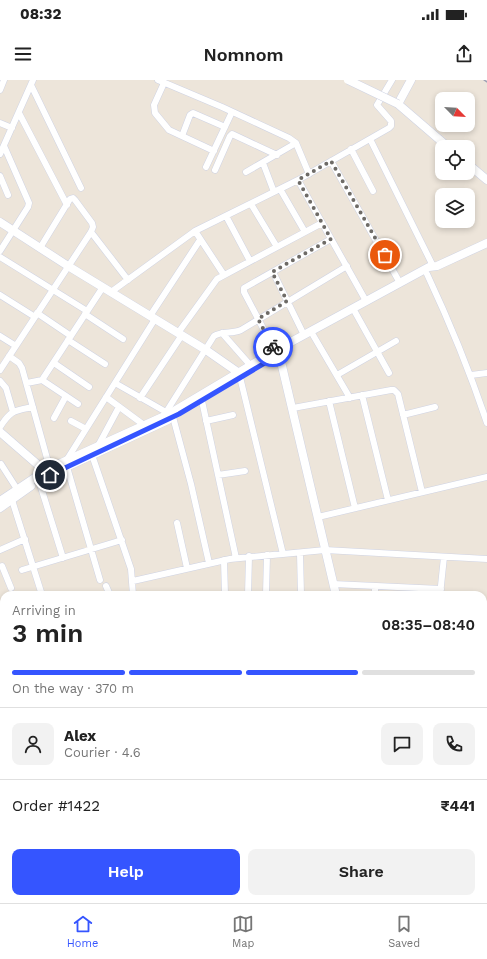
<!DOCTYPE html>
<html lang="en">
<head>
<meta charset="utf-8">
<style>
  :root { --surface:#fff; --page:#f2f2f2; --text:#222; --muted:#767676; --line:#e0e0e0; --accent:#3555ff }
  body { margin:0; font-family:"Work Sans",sans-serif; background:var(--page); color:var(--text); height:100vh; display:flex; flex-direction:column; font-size:15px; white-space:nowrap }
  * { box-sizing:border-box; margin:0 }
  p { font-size:13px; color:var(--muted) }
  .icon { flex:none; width:22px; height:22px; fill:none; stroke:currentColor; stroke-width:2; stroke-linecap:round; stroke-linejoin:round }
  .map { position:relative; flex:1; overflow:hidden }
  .sheet { position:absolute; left:0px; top:511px; width:487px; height:312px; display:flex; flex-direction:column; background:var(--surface); border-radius:12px 12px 0 0; box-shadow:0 2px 6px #0003 }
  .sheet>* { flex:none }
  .needle { width:26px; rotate:114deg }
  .fabs { position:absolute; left:435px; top:12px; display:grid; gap:8px }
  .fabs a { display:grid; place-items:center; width:40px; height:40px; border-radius:8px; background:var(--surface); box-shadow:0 2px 6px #0003; font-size:20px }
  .pin { position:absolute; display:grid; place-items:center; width:34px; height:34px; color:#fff; margin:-17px; border:2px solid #fff; border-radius:50%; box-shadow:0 1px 4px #0007 }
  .courier { position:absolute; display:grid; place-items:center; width:40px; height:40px; margin:-20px; border:3px solid #3555ff; border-radius:50%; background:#fff; color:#222; box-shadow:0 1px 5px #0007 }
  .headline em { font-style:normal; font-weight:600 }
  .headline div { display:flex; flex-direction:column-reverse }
  .headline { display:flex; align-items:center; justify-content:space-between; height:68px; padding:0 12px }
  h1 { font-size:26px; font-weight:600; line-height:30px }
  .bar { display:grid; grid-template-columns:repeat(4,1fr); gap:6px 4px; align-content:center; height:48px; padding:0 12px }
  .bar i { height:5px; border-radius:3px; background:var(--line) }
  .bar .on { background:var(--accent) }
  .bar p { grid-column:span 4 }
  .line { display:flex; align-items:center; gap:10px; padding:0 12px; border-top:1px solid var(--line) }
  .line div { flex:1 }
  .round { display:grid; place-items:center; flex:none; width:42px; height:42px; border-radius:8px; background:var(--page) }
  .action { display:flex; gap:8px; margin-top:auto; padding:8px 12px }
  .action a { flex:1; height:46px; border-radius:8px; background:var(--accent); color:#fff; font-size:16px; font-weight:600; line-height:46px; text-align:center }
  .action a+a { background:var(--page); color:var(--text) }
  .status { display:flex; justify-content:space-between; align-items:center; height:28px; padding:0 20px; background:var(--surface); direction:ltr }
  .status svg { height:11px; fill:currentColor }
  header { display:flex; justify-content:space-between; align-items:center; height:52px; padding:0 12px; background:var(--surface); font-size:18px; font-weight:600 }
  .menu { display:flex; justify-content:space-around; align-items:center; height:56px; border-top:1px solid var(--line); background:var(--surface); font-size:11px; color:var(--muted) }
  .menu a { display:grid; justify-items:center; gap:2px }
  .menu .on { color:var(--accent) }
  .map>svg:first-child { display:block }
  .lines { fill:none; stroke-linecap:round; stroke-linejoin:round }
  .street-casing { stroke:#cfd3e3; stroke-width:7 }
  .secondary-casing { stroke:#cfd3e3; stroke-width:9 }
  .street { stroke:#fff; stroke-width:6 }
  .secondary { stroke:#fff; stroke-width:8 }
  .rail { stroke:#9da0b5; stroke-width:1.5 }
  .secondary-bridge-casing { stroke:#cfd3e3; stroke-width:9; stroke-linecap:butt }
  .secondary-bridge { stroke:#fff; stroke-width:8 }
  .done { stroke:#6e6b67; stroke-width:4; stroke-dasharray:0 7.2 }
  .route { stroke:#3555ff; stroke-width:5 }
</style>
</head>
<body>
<div class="status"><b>08:32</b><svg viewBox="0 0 49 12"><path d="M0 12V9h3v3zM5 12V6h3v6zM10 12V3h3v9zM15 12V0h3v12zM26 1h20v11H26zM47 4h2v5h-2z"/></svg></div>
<header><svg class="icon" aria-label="menu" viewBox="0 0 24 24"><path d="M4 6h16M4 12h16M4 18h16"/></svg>Nomnom<svg class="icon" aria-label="share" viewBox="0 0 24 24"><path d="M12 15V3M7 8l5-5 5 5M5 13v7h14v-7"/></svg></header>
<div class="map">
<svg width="487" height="823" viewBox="0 0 487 823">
  <rect width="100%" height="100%" fill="#ede5da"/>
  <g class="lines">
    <defs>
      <path id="street" d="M158,0L222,27L289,58L296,63L309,94
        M164,3L154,25L155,33L169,50L214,71
        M31,5L81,108
        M0,10L4,0
        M19,33L67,125
        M0,43L12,48
        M182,56L190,35L193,33L225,47
        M370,59L433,186
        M351,69L373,111
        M0,74L33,0
        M331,81L400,203
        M263,83L274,112
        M206,87L232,32
        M215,90L230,56L232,54L277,75
        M246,92L296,63
        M0,96L8,115
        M298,100L366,221
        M280,109L305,152
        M251,124L277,167
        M226,136L250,181
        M195,151L224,195
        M91,152L128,200
        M0,171L28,127L29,123L4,66
        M0,177L87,231
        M273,192L304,255
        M427,194C450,243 470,292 487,343
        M111,212L195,151L298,100L389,48L391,46V41L377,25L392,0
        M0,215L35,237
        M355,232L389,293
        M37,233L71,256
        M85,234L123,259
        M150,236L200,160
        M178,253L217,199L322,143
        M222,253L251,286
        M313,255L350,318
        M0,256L16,266
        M68,260L105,284
        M275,271L244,212V208L331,159
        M9,276L19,283L22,288L50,389
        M54,283L89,307
        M0,290L91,152L93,147L92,143L75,120L73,118L70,119L40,168
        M239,293L283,474
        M337,295L396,261
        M471,295L487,293
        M42,300L78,324
        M0,301L6,308L13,332
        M27,303L42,300L103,207
        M115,303L166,332
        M362,315L388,420
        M106,317L144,345
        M140,318L182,255
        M202,321L236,478
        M329,321L355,428
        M293,328L391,310H394L398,314L422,412
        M403,335L435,327
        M163,337L214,256C222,251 233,254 241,250L347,186
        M173,337L191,404L209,483
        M54,338L66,316
        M71,341L86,349
        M206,341L233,335
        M0,347C11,330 14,331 33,327
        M98,366L119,327
        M92,375L131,489L133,515
        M66,381L155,239
        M1,384L17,409
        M67,387L100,500
        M218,395L245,391
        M39,401L63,478
        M12,420L42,515
        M318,437L487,397
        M177,443L187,488
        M0,470L25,459
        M300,473L301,515
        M224,480L225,515
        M2,486L11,508
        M22,490L122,460
        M133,501L230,479L325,470L487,479
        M333,504L441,509
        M106,506L110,515
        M248,515L249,476
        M266,515L267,475
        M375,515V506
        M440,515L444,477
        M0,530L4,541
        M0,548L4,546
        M0,664L1,652
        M483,695H487
        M0,709H4
        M483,723L487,724
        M483,755H487
        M0,763H4
        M0,778H4
        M120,819L130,823
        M208,819L218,823
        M345,819L354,823
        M418,819L427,823
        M16,823L17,819
        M79,823L81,819
        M116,823L117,819
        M313,823L315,819"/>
      <path id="secondary" d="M411,0L398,24L448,67
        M468,84L487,100
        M0,142L68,186L206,270L239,293
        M278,269L336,515
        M0,352L45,391L47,395
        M49,395L168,340
        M0,421L45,391L61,383L169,334L278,269L429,187L437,186L487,163
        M0,428L31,406
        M483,663H487"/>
    </defs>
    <use href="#street" class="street-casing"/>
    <use href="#secondary" class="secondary-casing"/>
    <use href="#street" class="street"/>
    <use href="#secondary" class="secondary"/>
    <path class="rail" d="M484,0L487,2"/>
    <defs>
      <path id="secondary-bridge" d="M348,0L398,24"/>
    </defs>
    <use href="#secondary-bridge" class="secondary-bridge-casing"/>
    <use href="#secondary-bridge" class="secondary-bridge"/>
  </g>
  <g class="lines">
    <path class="done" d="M273,267L258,239L287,221L272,192L331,159L298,100L331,81L385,175"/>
    <path class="route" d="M50,395L179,334L280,274L278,269L275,271L273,267"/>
  </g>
</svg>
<div class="fabs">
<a><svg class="needle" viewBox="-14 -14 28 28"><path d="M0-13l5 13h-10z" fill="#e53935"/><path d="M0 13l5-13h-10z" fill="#767676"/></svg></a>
<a><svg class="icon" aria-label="locate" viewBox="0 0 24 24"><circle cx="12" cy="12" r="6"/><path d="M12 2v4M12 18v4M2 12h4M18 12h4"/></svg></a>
<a><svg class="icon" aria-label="layers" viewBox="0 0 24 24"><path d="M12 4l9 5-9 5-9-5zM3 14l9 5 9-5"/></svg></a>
</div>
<div class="pin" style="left:385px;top:175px;background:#ea580c"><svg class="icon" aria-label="bag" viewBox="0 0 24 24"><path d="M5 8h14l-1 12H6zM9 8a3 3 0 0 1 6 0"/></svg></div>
<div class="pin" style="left:50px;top:395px;background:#1f2937"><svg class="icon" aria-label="home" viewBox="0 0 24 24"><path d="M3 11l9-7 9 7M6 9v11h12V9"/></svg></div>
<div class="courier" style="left:273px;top:267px"><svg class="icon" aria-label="bike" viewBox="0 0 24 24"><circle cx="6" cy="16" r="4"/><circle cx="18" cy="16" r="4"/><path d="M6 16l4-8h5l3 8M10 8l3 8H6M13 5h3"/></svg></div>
<section class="sheet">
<div class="headline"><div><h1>3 min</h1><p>Arriving in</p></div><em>08:35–08:40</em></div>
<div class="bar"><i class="on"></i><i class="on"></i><i class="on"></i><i></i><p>On the way · 370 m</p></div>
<div class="line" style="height:72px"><a class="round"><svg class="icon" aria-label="person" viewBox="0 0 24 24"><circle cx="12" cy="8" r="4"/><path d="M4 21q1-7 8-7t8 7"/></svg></a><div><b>Alex</b><p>Courier · 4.6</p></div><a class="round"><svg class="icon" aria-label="chat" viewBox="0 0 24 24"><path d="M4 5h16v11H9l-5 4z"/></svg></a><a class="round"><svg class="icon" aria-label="phone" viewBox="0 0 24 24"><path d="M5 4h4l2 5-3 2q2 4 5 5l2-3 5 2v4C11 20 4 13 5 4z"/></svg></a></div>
<div class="line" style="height:52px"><div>Order #1422</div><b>₹441</b></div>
<div class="action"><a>Help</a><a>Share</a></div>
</section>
</div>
<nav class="menu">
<a class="on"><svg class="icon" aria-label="home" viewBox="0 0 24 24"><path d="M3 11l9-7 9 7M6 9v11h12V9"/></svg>Home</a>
<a><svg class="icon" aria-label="map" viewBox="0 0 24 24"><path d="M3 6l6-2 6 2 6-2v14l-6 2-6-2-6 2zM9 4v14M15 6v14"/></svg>Map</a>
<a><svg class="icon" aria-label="saved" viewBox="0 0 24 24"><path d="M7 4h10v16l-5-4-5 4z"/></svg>Saved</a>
</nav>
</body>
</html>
